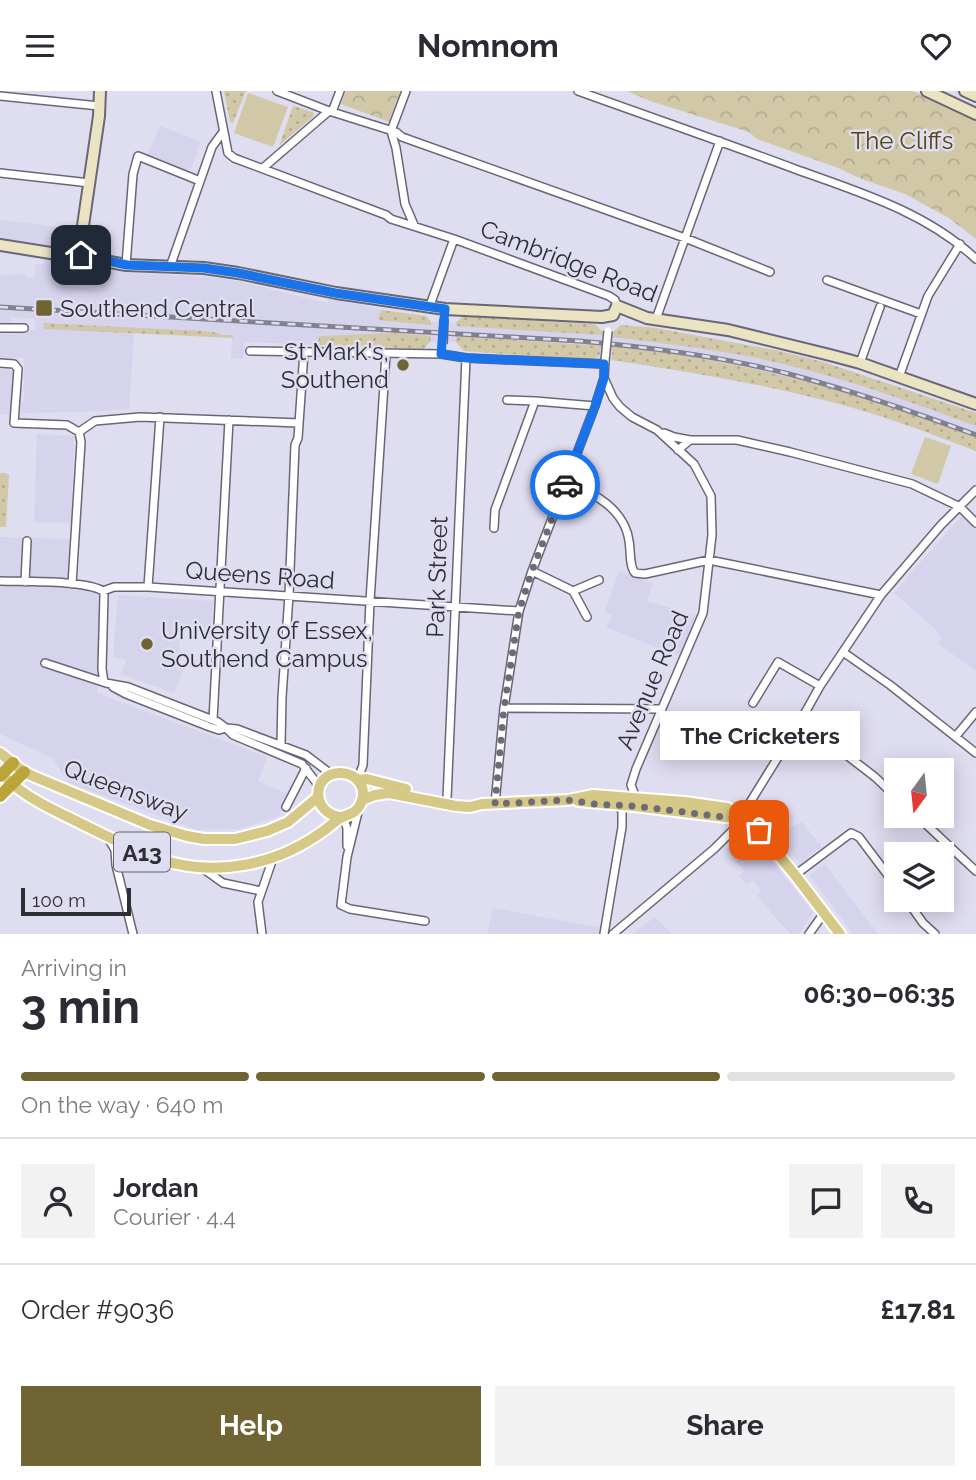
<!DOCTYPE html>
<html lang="en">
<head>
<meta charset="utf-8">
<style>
  :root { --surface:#fff; --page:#f2f2f3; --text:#2b2b33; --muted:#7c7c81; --line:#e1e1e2; --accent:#706532 }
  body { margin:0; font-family:Raleway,sans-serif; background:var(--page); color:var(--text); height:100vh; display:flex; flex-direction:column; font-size:26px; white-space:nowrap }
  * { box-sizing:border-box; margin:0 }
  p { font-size:23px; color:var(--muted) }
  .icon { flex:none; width:38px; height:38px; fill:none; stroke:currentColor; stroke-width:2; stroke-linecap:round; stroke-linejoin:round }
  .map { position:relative; height:843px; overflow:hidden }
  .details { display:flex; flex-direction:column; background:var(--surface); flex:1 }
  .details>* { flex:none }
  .needle { width:46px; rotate:195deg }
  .buttons { position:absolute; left:884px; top:667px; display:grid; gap:14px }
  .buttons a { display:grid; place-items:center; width:70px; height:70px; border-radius:0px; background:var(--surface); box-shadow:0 4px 18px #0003; font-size:35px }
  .scale { position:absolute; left:21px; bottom:18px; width:110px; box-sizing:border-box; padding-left:7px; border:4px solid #2e2e35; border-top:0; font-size:19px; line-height:24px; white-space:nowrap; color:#2e2e35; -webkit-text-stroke:5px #dfddf0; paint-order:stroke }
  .pin { position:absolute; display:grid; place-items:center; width:60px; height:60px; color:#fff; margin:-30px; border-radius:14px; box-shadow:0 4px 10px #0006 }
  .courier { position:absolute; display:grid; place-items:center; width:70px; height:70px; margin:-35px; border:5px solid #1a73e8; border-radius:50%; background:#fff; color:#222; box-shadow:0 2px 9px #0007 }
  .bubble { position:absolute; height:49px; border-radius:0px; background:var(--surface); box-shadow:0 4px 18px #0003; font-size:23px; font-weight:700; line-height:49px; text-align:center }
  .overview em { font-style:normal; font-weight:700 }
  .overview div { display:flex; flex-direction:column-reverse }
  .overview { display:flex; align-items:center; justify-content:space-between; height:119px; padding:0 21px }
  h1 { font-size:46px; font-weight:700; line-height:52px }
  .bar { display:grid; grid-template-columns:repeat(4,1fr); gap:10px 7px; align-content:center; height:84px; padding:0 21px }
  .bar i { height:9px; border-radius:5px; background:var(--line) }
  .bar .active { background:var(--accent) }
  .bar p { grid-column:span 4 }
  .line { display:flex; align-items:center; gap:18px; padding:0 21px; border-top:2px solid var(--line) }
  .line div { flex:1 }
  .round { display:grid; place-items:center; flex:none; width:74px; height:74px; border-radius:0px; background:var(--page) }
  .cta { display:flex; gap:14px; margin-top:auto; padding:14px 21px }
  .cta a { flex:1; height:80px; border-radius:0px; background:var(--accent); color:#fff; font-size:28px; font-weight:700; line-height:80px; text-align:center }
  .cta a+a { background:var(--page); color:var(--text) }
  header { display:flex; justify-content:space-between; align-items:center; height:91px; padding:0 21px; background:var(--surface); font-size:32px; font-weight:700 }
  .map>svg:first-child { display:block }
  .built { fill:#d6d3ed }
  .grass { fill:url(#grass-dots) }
  .park { fill:url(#park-crowns) }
  .pitch { fill:#d0c8a6 }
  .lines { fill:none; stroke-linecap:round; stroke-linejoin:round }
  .street-casing { stroke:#696777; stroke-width:10 }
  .secondary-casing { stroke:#696777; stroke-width:14 }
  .primary-casing { stroke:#fff; stroke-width:14 }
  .highway-casing { stroke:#fff; stroke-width:16 }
  .street { stroke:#fff; stroke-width:7 }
  .secondary { stroke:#ebe4c3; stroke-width:10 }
  .primary { stroke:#d6c988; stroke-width:10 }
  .highway { stroke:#bba538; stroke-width:12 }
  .rail-casing { stroke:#82818e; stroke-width:5 }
  .rail { stroke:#dfddf0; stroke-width:2.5; stroke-dasharray:8; stroke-linecap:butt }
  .street-bridge-casing { stroke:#696777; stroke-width:10; stroke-linecap:butt }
  .street-bridge { stroke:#fff; stroke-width:7 }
  .done { stroke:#6c6b76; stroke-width:7; stroke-dasharray:0 12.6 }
  .route { stroke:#1a73e8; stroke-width:9 }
  .poi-dot { fill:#706532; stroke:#dfddf0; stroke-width:2.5 }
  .labels { text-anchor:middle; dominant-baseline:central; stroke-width:5; stroke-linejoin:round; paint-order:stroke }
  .shield { fill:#dfddf0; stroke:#63626d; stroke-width:2 }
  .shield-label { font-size:23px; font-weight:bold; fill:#2e2e35 }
  .park-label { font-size:24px; fill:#51460d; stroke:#dfddf0 }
  .street-label { font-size:24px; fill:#2e2e35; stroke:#dfddf0 }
  .poi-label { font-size:24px; fill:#2e2e35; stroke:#dfddf0; text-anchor:start }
</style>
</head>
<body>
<header><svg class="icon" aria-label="menu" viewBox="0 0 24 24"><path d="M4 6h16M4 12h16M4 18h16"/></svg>Nomnom<svg class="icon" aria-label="heart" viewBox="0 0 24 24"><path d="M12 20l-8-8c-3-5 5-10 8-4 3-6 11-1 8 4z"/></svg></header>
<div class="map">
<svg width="976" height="843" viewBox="0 0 976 843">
  <defs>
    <pattern id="grass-dots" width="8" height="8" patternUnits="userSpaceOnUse" patternTransform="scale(1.75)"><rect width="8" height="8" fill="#d0c8a6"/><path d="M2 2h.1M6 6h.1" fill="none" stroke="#b3ac90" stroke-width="1.8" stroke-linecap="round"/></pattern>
    <pattern id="park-crowns" width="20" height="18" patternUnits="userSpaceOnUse" patternTransform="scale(1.75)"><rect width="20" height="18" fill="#d0c8a6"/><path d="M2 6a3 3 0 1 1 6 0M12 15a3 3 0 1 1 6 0" fill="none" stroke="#b3ac90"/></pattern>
  </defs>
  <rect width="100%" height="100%" fill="#dfddf0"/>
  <path class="built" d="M160,35L201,51L191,78L188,77L187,80L147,65Z
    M0,129L78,138L74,161L0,149Z
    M44,166L57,168L55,193L100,199L102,178L127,182L209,186L238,190L327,212L329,208L385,219L426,225L431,231L456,232L463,225L595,233L603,242L614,240L621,234L656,237L779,260L823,271L976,322V360L922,339L840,313L768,296L678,279L612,269L464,260L456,251H430L423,258L245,251L243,268L231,267L232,247L134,242L129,318L83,321L21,322L22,311H24V267H0V242L9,243L23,238L35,239V228L11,226V233L0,232V184L25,183L26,186L34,187L35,173H44Z
    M0,278L13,279L10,323H0Z
    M37,343L74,345L71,432L34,431Z
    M962,425L976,438V580L937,552L942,547L932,535L894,502L916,476Z
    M0,446L69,448V498L100,500L97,602L267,666L258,690L287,703L279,725L239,738L197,739L69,692L52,667L0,643Z
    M619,480L653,492L647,510L705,527L688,569L606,536L612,524L605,520Z
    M118,504L213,510L211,539L181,536L178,576L184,577L174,602L121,583L127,568L113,566Z
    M802,731L822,756L800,772L778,743Z
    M744,743H748L783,783L813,822L799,843H791L773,824L757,804L761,800L753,789L747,794L739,785L744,780L726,758Z
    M825,773L878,843H853L810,785L811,783Z
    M493,817L603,837L602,843H487Z
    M655,826L672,843H632Z"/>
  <path class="grass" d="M224,0H246L233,32L230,31Z
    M293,15L313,21L314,25L279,55Z
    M381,219L426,225L431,231V234L378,229Z
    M463,225L595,233L603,242L602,244L457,235L456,232Z
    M43,232L203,240L219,242L220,244H233V247L44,238Z
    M621,234L656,237L779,260L823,271L976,322V335C919,314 862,293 803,278C741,261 677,254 613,246L614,240Z
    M394,242L431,245L430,251L423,258L318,254L319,245Z
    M456,245L601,255L600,263L593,269L464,260L456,251Z
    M612,256C644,257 676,263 708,269C800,285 889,312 976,346V360C931,343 886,325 839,313C765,293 688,281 612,269Z
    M0,382L9,383L6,436H0Z"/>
  <path class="park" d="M346,0H400L389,31L341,13Z
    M627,0H913L976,29V148L949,127L905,103L862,88L838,77L757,48L749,41L650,10Z"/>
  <path class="pitch" d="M248,2L288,16L273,56L234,42Z
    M925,346L951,355L938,393L911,383Z"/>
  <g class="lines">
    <defs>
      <path id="street" d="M216,0L228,62L234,67L386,124L391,128L454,148L609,205L615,209L617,215
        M277,0L329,20L396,41L402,46L685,147L770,181
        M578,0C650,26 723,51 795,78C859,101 926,121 976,168
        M0,5L99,15
        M332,21L340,0
        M391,40L396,57L405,113L414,134
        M391,40L406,0
        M263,77L329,20
        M0,82L90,92
        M126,174L133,83L138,65L200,90
        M170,176L212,56L223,41
        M827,189L921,223
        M429,217L454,148
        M656,228L720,50
        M0,237H24
        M250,260L441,263L466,267L604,273
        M605,270L604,287L613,307L620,316L632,326L657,339L694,373L711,405L712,444L703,522L636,678L631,694L636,707
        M0,272L14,273L18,278L14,332L67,334L79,341
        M860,272L880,216
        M899,286L928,205L960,153
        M507,309L535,310
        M79,341L95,330L140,326L299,332
        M664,342L674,346L690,349
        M678,359L690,349H737L790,361L912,393L960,416L976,432
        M567,390C593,402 625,418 629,450C631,460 629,475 635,482L645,483L709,469L881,504
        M494,437L495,419L535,310L595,315
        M532,480L573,500L587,526
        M0,490C24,491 84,489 103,500L114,496H148L519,520
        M25,491L27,450
        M72,493L81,351L79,341
        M148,496L160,326
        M103,500L104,504L102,578L104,591
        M573,500L599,489
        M843,561L890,594L976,662
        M45,572L106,592L128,596L218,631L226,637L237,638L306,664L331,683
        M113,596L126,603L210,636L219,639L226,637L233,644L302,673L319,695
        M753,612L778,571L820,595
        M504,617L662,618
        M213,629L229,329
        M801,629L875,686L896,706
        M956,645L976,621
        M281,654L282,606L289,504L295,354L298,347L304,261
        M355,686L360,682L363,674L370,510L386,263
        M447,708L466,267
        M495,713L504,617L519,520L532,480L595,315L604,287
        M286,716L306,677
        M359,717L347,766L341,814L350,818L425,830
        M916,724L976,780
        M343,726L347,737V755
        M108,747L115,759L116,774C121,765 123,759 134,759
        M116,774L133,843
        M202,777L223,792L261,800
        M795,784L851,742L859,746L896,795
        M906,808L923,832L935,843
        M262,843L258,811L273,767
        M604,843L622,736V720L617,714
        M613,843L714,758L733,739L801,629L820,595L881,504L941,434L976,399
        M809,843L824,822"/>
      <path id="secondary" d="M927,0L976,23
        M965,0L976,5
        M0,154L57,163L79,162L84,166L126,174L204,177L238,182L336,202L445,218L602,226L613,224L617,215L647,227L728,239L830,264L860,272L976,313
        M79,162L99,25L100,0"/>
      <path id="primary" d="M0,662L24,681L35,686L150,734L187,745L204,748H235L267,740L288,731L318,706
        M8,689C29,709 60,722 86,735C110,747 134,759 159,768C217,787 278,774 326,738C330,735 334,731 339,728C346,723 355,724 360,714C369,698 357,681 339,682C311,683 311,723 341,726
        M358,689L367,688L406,698
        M362,709L375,704L389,702L456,715L470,716L482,713L568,709L593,704L685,711L727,717L755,735L795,784L840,843
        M578,710L634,715L724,726H740"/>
      <path id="highway" d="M0,685L13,672
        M0,705L24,681"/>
    </defs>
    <use href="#street" class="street-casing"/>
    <use href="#secondary" class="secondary-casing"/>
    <use href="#primary" class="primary-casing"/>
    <use href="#highway" class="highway-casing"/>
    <use href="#street" class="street"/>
    <use href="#secondary" class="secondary"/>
    <use href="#primary" class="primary"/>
    <use href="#highway" class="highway"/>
    <defs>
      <path id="rail" d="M0,216L579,250C649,256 720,265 789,283C853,300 914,321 976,344"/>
    </defs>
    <use href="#rail" class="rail-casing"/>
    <use href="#rail" class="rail"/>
    <defs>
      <path id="street-bridge" d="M443,253L444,228
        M605,270L608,240"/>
    </defs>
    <use href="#street-bridge" class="street-bridge-casing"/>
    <use href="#street-bridge" class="street-bridge"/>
  </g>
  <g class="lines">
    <path class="done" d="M565,394L532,480L519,520L504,617L495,713L568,709L594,713L634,715L724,726H740L755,735L759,739"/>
    <path class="route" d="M81,164L127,174L204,177L238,182L335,202L445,218L441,263L467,267L604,273V287L595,315L565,394"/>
  </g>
  <g class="poi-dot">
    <rect x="35" y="208" width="18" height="18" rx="3.5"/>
    <circle cx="403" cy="274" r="7"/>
    <circle cx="147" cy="553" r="7"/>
  </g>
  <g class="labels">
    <rect class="shield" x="114" y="741.5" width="56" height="39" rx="5"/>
    <g class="shield-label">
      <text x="142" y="761">A13</text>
    </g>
    <g class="park-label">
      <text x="902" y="49">The Cliffs</text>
    </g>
    <g class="street-label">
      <text transform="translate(569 170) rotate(21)">Cambridge Road</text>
      <text transform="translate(260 484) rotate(4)">Queens Road</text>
      <text transform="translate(437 486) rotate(-88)">Park Street</text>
      <text transform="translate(652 589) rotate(-67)">Avenue Road</text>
      <text transform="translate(126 699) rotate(21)">Queensway</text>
    </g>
    <g class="poi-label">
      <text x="60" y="217">Southend Central</text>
      <text x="389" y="260" text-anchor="end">St Mark's,<tspan x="389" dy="28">Southend</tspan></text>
      <text x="161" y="539">University of Essex,<tspan x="161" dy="28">Southend Campus</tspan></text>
    </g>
  </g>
</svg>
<div class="buttons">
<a><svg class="needle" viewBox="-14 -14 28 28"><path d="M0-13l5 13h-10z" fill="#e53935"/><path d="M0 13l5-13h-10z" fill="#7c7c81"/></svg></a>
<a><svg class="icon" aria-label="layers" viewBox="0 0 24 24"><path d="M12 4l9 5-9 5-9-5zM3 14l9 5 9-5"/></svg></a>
</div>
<div class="scale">100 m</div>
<div class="pin" style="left:759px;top:739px;background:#ea580c"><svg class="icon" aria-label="bag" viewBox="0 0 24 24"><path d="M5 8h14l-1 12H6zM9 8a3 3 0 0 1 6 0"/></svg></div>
<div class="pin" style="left:81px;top:164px;background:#1f2937"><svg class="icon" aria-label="home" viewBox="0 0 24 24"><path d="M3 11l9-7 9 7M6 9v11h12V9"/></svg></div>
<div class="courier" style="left:565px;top:394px"><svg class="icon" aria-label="car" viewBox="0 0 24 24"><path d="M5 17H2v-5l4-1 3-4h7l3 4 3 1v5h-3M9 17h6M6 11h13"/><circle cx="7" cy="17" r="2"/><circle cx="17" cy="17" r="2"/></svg></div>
<div class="bubble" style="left:660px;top:620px;width:200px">The Cricketers</div>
</div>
<section class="details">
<div class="overview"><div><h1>3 min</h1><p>Arriving in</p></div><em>06:30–06:35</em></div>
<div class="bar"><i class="active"></i><i class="active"></i><i class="active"></i><i></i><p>On the way · 640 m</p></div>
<div class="line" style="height:126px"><a class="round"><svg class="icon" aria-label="person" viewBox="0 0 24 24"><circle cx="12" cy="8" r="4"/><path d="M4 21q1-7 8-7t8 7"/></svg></a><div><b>Jordan</b><p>Courier · 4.4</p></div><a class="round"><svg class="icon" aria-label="chat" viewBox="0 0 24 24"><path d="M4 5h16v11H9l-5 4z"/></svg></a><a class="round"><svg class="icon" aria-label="phone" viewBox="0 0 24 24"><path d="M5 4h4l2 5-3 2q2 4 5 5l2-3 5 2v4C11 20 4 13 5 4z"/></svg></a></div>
<div class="line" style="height:91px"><div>Order #9036</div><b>£17.81</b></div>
<div class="cta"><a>Help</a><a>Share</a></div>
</section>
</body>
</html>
